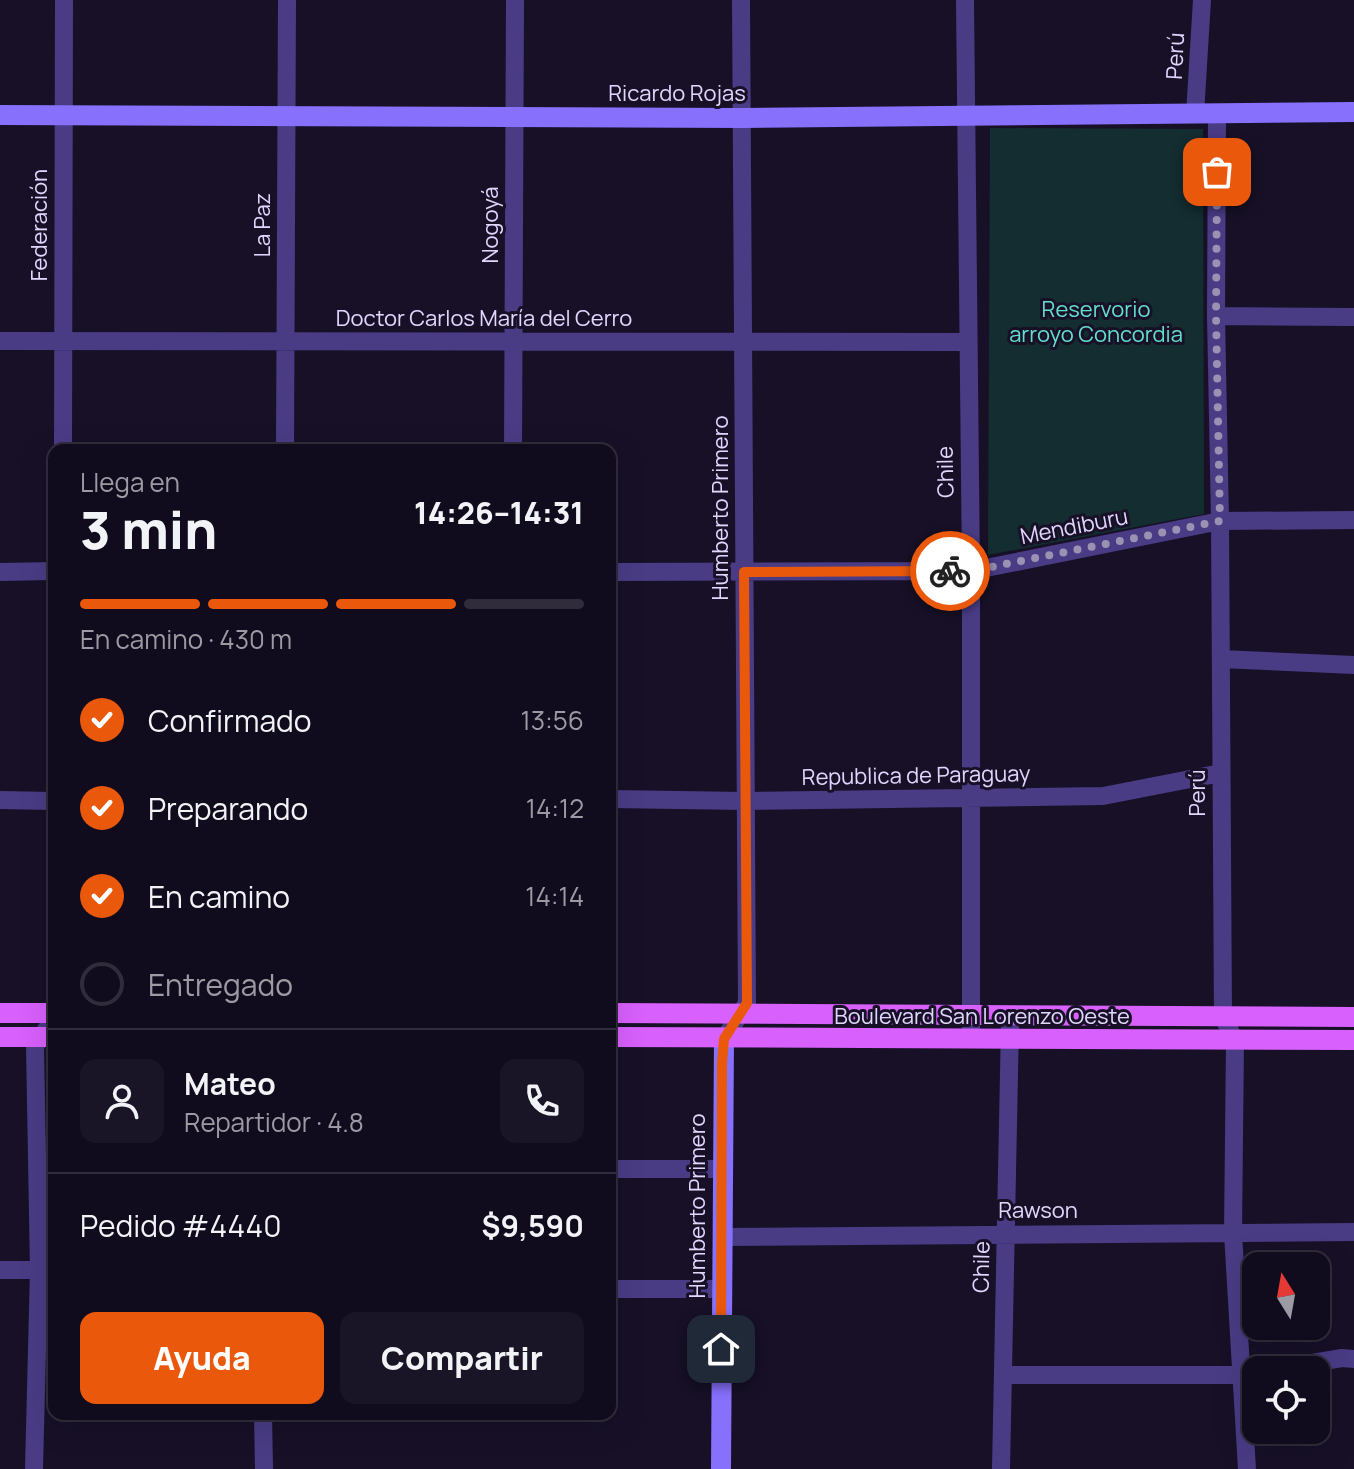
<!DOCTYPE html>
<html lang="es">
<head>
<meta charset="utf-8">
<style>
  :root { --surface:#110c1d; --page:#1a1526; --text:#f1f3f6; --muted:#9c9ba4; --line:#302c3b; --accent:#ea580c }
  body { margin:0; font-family:Manrope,sans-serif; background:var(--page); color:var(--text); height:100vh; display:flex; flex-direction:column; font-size:30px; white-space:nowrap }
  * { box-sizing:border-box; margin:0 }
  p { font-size:26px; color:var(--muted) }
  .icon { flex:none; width:44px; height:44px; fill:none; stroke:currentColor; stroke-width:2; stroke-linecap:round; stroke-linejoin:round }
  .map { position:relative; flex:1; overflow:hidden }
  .details { position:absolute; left:48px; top:444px; width:568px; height:976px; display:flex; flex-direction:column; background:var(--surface); border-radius:16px; box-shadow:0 8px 32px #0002,0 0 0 2px var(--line) }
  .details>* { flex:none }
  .needle { width:52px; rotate:349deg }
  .fabs { position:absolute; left:1242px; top:1252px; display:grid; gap:16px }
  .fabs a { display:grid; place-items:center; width:88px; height:88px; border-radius:16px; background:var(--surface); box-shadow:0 8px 32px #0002,0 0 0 2px var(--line); font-size:40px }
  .pin { position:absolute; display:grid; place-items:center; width:68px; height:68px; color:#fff; margin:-34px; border-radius:16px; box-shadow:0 4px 12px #0006 }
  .courier { position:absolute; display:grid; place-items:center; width:80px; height:80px; margin:-40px; border:6px solid #ea580c; border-radius:50%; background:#fff; color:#222; box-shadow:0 2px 10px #0007 }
  .head em { font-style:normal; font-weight:800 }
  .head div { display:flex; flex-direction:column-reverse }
  .head { display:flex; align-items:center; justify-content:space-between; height:136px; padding:0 32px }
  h1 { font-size:52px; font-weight:800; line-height:60px }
  .bar { display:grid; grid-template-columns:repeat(4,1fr); gap:12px 8px; align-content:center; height:96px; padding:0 32px }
  .bar i { height:10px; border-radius:6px; background:var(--line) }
  .bar .on { background:var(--accent) }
  .bar p { grid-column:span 4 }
  .line { display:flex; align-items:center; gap:20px; padding:0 32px; border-top:2px solid var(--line) }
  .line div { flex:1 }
  .round { display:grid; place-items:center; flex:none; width:84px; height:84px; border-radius:16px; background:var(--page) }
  ol { padding:0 32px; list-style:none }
  li { display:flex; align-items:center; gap:24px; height:88px }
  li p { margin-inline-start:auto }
  li .icon { padding:8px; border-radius:50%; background:var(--accent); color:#fff; stroke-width:4 }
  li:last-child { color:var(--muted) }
  li i { width:44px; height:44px; border:4px solid var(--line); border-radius:50% }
  .primary-button { display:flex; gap:16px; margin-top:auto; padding:16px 32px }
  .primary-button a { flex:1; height:92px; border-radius:16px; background:var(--accent); color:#fff; font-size:32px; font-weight:800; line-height:92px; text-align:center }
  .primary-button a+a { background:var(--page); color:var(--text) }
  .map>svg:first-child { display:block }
  .green { fill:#132d31 }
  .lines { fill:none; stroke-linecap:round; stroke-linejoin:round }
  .street { stroke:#493c85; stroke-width:18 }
  .secondary { stroke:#8770fc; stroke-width:20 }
  .primary { stroke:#d860fc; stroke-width:20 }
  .done { stroke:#9a91b3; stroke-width:8; stroke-dasharray:0 14.4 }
  .route { stroke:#ea580c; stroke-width:10 }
  .labels { text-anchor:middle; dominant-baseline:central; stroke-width:6; stroke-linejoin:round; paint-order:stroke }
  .street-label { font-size:22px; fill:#e1d7fe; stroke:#171027 }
  .park-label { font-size:22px; fill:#63ded1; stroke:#171027 }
</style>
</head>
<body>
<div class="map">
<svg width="1354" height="1469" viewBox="0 0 1354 1469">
  <rect width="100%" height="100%" fill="#171027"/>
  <path class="green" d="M990,128L1203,129L1204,514L988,555Z"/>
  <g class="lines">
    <path class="street" d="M965,0L971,571V1039
      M1195,114L1202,0
      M1217,114L1216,316L1220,521L1223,1017L1235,1041L1233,1233L1247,1469
      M1216,316L1354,317
      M0,341L967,342
      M63,450L64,0
      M285,450L287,0
      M513,450L515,0
      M0,572L54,571
      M610,572L971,571L1220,521L1354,520
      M1221,659L1354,665
      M610,799L746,801L1103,796L1221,773
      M0,800L54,801
      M724,1039L747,1003L741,0
      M610,1169H721
      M722,1237L1354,1232
      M0,1270H54
      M610,1289H720
      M1270,1370L1342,1358L1354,1359
      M1003,1375H1240L1256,1372
      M263,1414L264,1469
      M34,1469L39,1270L35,1046L54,1018
      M1001,1469L1010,1024"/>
    <path class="secondary" d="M0,115L742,118L1354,112
      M721,1469L724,1039"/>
    <path class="primary" d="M0,1013H54
      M610,1013L1354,1017
      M0,1037H54
      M610,1037L1354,1040"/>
  </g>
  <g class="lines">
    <path class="done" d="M950,571H971L1220,521L1216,316L1217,172"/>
    <path class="route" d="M721,1349L722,1063L724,1039L747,1003L744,572L950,571"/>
  </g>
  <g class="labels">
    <g class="street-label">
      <text transform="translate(1175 56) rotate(-87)">Perú</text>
      <text x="677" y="93">Ricardo Rojas</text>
      <text transform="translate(39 225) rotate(-90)">Federación</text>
      <text transform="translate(262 225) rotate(-90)">La Paz</text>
      <text transform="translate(490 225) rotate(-90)">Nogoyá</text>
      <text x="484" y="318">Doctor Carlos María del Cerro</text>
      <text transform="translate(945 472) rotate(-91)">Chile</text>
      <text transform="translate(720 508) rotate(-90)">Humberto Primero</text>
      <text transform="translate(1074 526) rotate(-11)">Mendiburu</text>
      <text transform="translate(916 775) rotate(-1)">Republica de Paraguay</text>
      <text transform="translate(1197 793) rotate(-90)">Perú</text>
      <text x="982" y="1016">Boulevard San Lorenzo Oeste</text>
      <text transform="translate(697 1206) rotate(-90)">Humberto Primero</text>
      <text x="1038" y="1210">Rawson</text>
      <text transform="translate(981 1267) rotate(-89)">Chile</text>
    </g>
    <g class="park-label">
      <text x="1096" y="309">Reservorio<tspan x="1096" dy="25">arroyo Concordia</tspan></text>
    </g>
  </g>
</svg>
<div class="fabs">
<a><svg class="needle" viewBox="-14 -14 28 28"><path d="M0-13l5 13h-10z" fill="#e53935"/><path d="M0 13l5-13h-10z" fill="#9c9ba4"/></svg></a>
<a><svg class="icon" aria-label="locate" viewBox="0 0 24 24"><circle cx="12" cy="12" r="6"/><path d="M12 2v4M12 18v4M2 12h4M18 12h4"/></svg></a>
</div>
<div class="pin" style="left:1217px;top:172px;background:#ea580c"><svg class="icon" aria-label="bag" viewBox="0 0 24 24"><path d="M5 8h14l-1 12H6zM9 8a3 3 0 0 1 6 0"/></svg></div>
<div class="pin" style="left:721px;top:1349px;background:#1f2937"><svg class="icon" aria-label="home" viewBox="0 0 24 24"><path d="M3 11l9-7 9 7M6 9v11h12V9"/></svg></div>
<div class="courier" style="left:950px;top:571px"><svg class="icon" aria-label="bike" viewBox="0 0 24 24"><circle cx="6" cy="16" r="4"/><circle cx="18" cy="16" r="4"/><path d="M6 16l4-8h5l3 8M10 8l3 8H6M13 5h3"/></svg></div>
<section class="details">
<div class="head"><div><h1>3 min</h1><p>Llega en</p></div><em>14:26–14:31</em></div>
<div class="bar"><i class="on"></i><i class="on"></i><i class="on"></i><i></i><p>En camino · 430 m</p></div>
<ol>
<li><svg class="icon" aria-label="check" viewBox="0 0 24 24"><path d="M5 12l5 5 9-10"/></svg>Confirmado<p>13:56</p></li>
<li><svg class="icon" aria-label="check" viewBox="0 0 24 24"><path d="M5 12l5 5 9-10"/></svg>Preparando<p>14:12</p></li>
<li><svg class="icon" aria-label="check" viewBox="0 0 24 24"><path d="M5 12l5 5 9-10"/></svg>En camino<p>14:14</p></li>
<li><i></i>Entregado</li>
</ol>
<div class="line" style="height:144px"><a class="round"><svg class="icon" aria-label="person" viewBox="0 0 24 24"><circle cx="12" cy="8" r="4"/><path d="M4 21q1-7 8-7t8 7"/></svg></a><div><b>Mateo</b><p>Repartidor · 4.8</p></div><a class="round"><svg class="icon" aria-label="phone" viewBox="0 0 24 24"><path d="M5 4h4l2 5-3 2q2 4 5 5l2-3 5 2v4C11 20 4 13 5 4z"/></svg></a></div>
<div class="line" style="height:104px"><div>Pedido #4440</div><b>$9,590</b></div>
<div class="primary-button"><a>Ayuda</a><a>Compartir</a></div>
</section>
</div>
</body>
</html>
